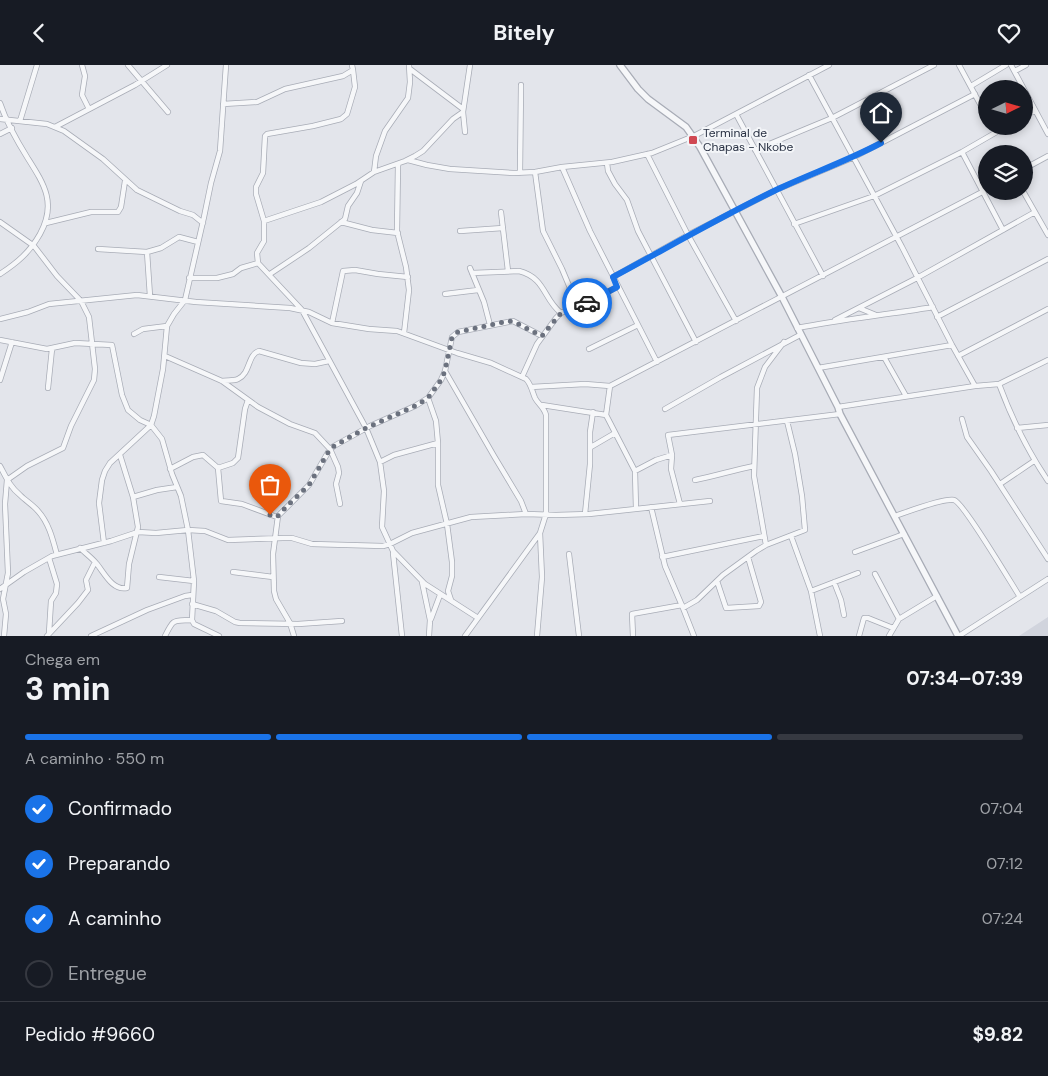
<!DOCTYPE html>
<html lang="pt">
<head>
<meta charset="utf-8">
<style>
  :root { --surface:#171b24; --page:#20242c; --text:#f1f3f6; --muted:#9ea1a6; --line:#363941; --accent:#1a73e8 }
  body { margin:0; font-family:"DM Sans",sans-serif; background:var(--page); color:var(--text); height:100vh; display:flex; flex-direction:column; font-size:19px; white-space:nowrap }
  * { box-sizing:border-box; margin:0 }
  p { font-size:16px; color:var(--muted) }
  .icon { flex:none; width:28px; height:28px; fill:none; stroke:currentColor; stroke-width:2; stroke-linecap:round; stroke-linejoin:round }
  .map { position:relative; height:571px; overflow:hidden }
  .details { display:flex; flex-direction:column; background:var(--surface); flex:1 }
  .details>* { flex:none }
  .needle { width:32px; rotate:85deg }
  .buttons { position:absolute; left:978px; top:15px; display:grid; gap:10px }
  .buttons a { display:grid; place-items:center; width:55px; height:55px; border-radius:50%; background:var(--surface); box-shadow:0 2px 8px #0003; font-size:25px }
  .pin { position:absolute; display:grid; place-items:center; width:42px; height:42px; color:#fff; margin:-51px -21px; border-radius:50% 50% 50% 0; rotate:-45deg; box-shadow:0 0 5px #0007 }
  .pin .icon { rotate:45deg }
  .courier { position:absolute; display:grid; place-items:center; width:50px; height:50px; margin:-25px; border:4px solid #1a73e8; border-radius:50%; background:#fff; color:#222; box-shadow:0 1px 6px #0007 }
  .head em { font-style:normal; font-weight:700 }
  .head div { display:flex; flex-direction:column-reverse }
  .head { display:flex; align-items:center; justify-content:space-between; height:85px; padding:0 25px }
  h1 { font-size:32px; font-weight:700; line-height:38px }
  .bar { display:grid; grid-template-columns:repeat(4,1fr); gap:8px 5px; align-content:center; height:60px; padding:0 25px }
  .bar i { height:6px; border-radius:4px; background:var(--line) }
  .bar .selected { background:var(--accent) }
  .bar p { grid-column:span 4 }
  .line { display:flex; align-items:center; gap:12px; padding:0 25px; border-top:1px solid var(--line) }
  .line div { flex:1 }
  ol { padding:0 25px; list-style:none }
  li { display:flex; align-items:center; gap:15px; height:55px }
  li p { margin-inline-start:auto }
  li .icon { padding:5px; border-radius:50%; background:var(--accent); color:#fff; stroke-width:4 }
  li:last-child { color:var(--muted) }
  li i { width:28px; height:28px; border:2px solid var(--line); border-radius:50% }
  header { display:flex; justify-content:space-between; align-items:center; height:65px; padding:0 25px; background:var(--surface); font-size:22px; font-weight:700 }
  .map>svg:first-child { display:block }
  .built { fill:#d1d4dd }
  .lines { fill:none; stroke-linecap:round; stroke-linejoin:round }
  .minor-casing { stroke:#a8acb6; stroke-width:6 }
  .tertiary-casing { stroke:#a8acb6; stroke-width:8 }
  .minor { stroke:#f6f7f9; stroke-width:4.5 }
  .tertiary { stroke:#f6f7f9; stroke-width:5.5 }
  .done { stroke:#6b717e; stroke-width:5; stroke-dasharray:0 9 }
  .route { stroke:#1a73e8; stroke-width:6 }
  .poi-dot { fill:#d04852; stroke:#f3f5f8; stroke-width:2 }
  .labels { text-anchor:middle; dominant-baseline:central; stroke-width:4; stroke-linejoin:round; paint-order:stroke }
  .poi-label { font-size:12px; fill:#2a3244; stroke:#f3f5f8; text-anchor:start }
</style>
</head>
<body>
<header><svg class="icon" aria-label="back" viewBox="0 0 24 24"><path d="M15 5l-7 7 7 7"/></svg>Bitely<svg class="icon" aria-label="heart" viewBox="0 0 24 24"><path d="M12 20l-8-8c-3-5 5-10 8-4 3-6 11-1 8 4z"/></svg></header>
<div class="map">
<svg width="1048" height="571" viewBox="0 0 1048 571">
  <rect width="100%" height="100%" fill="#e3e5eb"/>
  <path class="built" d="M1048,552V571H1019Z"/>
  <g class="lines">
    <defs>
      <path id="minor" d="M82,0L85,11L82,30L89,44
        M128,0L168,47
        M959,0L986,50
        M1011,0L1048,69
        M410,4L463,44
        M1015,6L1026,0
        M809,10L902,182L952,280L975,321L838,342
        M971,21L1006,0
        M0,38C6,56 17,76 27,92C44,119 57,138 40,169C30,187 17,198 0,209
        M223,39L257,37L285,24L343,11L353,5L352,0
        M736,49L823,211
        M1024,52L1035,45
        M0,54L47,59L64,66L103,94L137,125L180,146L193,150L203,158
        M20,56L37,0
        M55,62L135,20L167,0
        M465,67L463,47L470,0
        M0,69L12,63
        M755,85L832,53L934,0
        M962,87L1003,165
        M647,89L688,170L736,256
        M408,95L427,100L450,104L513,108L535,107L562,102L612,97L652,88L694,71L829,0
        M607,98L608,106L615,119L627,135L638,166L696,277
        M398,99L397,166L406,202L409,225L404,268
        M562,102L590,166L657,297
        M1024,104L1048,91
        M374,107L376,91L385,66L408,33L410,17L409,0
        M535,107L543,166L562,204L578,242
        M520,108L521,20
        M1023,126L1048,170
        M501,147L508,206
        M264,156L256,129V122L263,108L265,71L267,69L313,61L341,54L347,49L355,22L353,5
        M0,157L34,181L57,211L81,236L89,252L95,304L94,315L71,361L63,383L27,401L7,415L5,439L8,508L3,534L6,549L4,571
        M341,157L372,165L398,168
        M46,158L91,147H118L121,142L125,116
        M794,159L874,131L962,87L1007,61
        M460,166L503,163
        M98,184L147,187L161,183L179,172L198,177
        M147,187L150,231
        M258,198L257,188L264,176V156L321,137L356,119L374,107L405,96L415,91L423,86L453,54L463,47
        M470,203L484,237L490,260
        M472,208L519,206C546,213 543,234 561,248
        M270,209L309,183L345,154L348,141L357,128L361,116
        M613,212L688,170L776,125L852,93L975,29
        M189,213H217L233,209L241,203L258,198L302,245L366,363L380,397L384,426L382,462L393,486L425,519L478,553
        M445,229L478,225
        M859,243L876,250
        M937,252L1048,194
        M0,254L28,247L49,239L137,230L196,237L290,243L309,247L332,258L369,264L397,266L457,288L491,298L526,314C531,319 532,326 535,333C538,339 544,342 546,350V449L540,468L465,571
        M835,255L917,213L1035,147
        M332,258L343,206L355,205L378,209L408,212
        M797,263C842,254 887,250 933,242
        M134,269L143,264L167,261
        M0,275L47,284L75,278L112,280L122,330L128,345L140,355L151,360L162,374L172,409L181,431L188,465L194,516L192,555
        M589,284L638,260
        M165,291L222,316L258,342L290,359L315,368L330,384L338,402L339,408L336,419L340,439
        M958,291L1048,244
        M884,292L906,331
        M818,303L952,280
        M445,306L494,391L521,436L526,449
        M522,312L537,279L556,253L561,248L590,236L617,222
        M0,315L12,277
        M222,316C227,315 234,316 238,314C251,308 247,290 259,286L301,298L315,299L329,296
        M999,319C1012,354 1027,385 1048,416
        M610,321L606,350L635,406L636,444
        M975,321L999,319L1048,295
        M531,322L585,319L610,321L986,125
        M48,323L52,284
        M428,333L436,356L438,378V420L447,459L452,497V511L448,526L451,535
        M542,340L606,350
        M665,344L721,312L800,270
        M962,354L967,372L991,406L1048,494
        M1017,363L1048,360
        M591,382L615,368
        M380,397L394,390L438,378
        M0,401C6,412 10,422 20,430C26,436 33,440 38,446C49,458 53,475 57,490
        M218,403L233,398L238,393L245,344L248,335
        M170,404L193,392L203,390L218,403L221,436L242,439L277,452
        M635,406L656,395L672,390
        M695,415C715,411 734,405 754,401
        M1000,419L1034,396
        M133,432L157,425L177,422
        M680,439L671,404L672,390L668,370L840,349
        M651,442L665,501L683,543L694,571
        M585,449L590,399V367L593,347
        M895,451C907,447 943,433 954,435C963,437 1011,518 1020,532
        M791,471L811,526L820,571
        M104,478L99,438L102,415L105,406L110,398L151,360L154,351L163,304L167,261L174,249L185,235L204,152L211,118L220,86L226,0
        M766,480L754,411L757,323L765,302L784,277
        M80,483C85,488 91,492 96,498C104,507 112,526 127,523L129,499L138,462L133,432L120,390
        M855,487L904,469
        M393,488L402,571
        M569,489L579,571
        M662,492L764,471
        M233,507L273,512
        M875,509L899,554
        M159,512L194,516
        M717,516L726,543L759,541L761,537L748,492
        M422,517L430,555L429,571
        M834,517L841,535L844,550
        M0,524L24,507L52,491L111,476L138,467L156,468L188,465L205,466L228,475L283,473H292L312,479L383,481L390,479L412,468L471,452L526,449L556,450L589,449L710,436
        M811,526L858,508
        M192,539L216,546L235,557L240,558L298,559L342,556
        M683,543L697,535L723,510L756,486L766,480L805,465L802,431L795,389L787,356
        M431,554L440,530
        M49,568L51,536L56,528L57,519L49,493
        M47,571L78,538L88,525L86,515L95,497
        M91,571L147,545L185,531L192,530
        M165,571C174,553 173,556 192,555L194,559L219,571
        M294,571L290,558L276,534L274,526L273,489L278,451L309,420L330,384L334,381L370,361L415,341L428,333L441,315L445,306L452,272L458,267L513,256L542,271
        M537,571L542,512L540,468
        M633,571L632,549L682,540
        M859,571L864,553H868L893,563
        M889,571L899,554L937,531
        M959,571L1048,514"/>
      <path id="tertiary" d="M620,0L638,24L648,34L686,62L700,82L782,232L838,342L840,349L958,571"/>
    </defs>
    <use href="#minor" class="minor-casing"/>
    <use href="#tertiary" class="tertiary-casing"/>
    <use href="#minor" class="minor"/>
    <use href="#tertiary" class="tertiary"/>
  </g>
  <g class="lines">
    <path class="done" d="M270,450L277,452L287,441L309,420L330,384L334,381L366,363L415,341L428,333L441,315L445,306L452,272L458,267L509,256L516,258L542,271L561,248L587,238"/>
    <path class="route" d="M587,238L617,222L613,212C667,183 720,152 776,125C810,109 847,96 881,78"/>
  </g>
  <rect class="poi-dot" x="688" y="70" width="10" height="10" rx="2.5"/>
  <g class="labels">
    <g class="poi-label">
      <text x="703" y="68">Terminal de<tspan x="703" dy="14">Chapas - Nkobe</tspan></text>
    </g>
  </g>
</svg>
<div class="buttons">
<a><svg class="needle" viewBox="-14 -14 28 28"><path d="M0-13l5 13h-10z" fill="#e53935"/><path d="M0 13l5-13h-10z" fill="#9ea1a6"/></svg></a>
<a><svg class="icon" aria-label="layers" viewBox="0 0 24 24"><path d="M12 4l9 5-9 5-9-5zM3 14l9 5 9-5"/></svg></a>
</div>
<div class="pin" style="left:270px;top:450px;background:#ea580c"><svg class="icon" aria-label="bag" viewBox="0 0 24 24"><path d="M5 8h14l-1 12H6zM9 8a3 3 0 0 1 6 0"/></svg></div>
<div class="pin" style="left:881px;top:78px;background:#1f2937"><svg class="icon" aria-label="home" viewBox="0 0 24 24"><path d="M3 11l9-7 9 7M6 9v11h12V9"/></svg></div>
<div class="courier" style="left:587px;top:238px"><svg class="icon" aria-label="car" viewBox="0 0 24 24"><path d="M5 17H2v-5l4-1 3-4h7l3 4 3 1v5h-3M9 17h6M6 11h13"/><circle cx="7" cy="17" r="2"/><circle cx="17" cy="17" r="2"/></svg></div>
</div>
<section class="details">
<div class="head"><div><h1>3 min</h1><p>Chega em</p></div><em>07:34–07:39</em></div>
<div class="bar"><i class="selected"></i><i class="selected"></i><i class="selected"></i><i></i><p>A caminho · 550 m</p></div>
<ol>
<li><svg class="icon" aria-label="check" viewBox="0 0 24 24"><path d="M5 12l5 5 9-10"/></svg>Confirmado<p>07:04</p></li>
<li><svg class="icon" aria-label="check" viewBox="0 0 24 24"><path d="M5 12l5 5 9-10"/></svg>Preparando<p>07:12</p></li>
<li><svg class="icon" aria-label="check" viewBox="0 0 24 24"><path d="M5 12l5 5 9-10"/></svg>A caminho<p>07:24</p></li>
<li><i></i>Entregue</li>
</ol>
<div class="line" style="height:65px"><div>Pedido #9660</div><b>$9.82</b></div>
</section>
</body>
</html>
